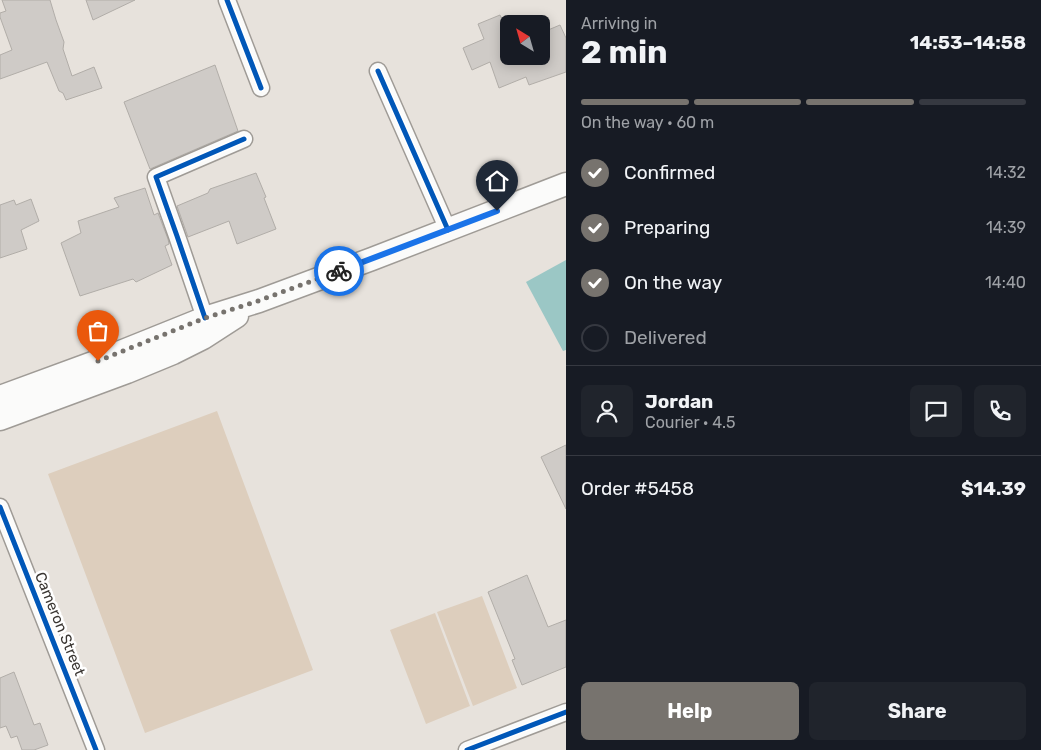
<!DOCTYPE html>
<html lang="en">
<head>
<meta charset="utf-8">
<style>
  :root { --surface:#171b24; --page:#20242c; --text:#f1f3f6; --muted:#9ea1a6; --line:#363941; --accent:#77736e }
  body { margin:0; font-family:Rubik,sans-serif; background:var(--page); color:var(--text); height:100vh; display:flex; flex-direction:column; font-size:19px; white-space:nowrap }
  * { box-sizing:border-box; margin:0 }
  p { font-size:16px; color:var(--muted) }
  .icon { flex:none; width:28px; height:28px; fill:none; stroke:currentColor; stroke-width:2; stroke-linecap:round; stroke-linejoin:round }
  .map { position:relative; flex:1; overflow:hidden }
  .details { display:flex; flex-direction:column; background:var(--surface); width:475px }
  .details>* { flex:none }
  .needle { width:32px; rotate:323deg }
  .fabs { position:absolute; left:500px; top:15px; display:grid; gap:10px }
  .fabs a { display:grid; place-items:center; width:50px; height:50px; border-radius:8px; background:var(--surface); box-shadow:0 2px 12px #0003; font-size:25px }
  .pin { position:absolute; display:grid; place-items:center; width:42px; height:42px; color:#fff; margin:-51px -21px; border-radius:50% 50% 50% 0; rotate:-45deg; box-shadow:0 0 5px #0007 }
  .pin .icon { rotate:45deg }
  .courier { position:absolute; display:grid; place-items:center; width:50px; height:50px; margin:-25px; border:4px solid #1a73e8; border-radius:50%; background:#fff; color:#222; box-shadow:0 1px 6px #0007 }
  .summary em { font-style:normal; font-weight:700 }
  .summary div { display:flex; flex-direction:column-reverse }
  .summary { display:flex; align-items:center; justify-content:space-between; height:85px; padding:0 15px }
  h1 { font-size:32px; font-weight:700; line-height:38px }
  .bar { display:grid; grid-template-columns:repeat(4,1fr); gap:8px 5px; align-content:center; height:60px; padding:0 15px }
  .bar i { height:6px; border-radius:4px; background:var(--line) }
  .bar .on { background:var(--accent) }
  .bar p { grid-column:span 4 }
  .line { display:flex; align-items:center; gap:12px; padding:0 15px; border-top:1px solid var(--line) }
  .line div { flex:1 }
  .round { display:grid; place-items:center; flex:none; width:52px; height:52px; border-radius:8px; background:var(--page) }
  ol { padding:0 15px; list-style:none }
  li { display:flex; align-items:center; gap:15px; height:55px }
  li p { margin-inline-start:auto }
  li .icon { padding:5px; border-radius:50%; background:var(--accent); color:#fff; stroke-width:4 }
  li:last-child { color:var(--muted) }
  li i { width:28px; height:28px; border:2px solid var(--line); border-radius:50% }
  .cta { display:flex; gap:10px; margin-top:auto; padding:10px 15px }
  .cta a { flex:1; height:58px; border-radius:8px; background:var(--accent); color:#fff; font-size:20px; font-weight:700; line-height:58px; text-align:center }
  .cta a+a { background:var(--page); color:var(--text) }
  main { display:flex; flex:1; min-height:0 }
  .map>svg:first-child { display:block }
  .green { fill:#ddcebd }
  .water { fill:#9bc7c5 }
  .building { fill:#cfcbc7; stroke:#b1ada8 }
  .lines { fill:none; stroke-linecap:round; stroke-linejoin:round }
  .street-casing { stroke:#9f9b96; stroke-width:19 }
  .secondary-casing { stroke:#9f9b96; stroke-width:25 }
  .street { stroke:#fbfbfa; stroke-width:16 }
  .secondary { stroke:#fbfbfa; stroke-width:22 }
  .cycleway-casing { stroke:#fff; stroke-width:8 }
  .cycleway { stroke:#0057b8; stroke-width:5 }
  .done { stroke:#77736e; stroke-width:5; stroke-dasharray:0 9 }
  .route { stroke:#1a73e8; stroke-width:6 }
  .labels { text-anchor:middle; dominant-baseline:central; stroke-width:5; stroke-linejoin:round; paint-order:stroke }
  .street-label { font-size:15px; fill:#3b3733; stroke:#fff }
</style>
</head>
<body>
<main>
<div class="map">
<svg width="566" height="750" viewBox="0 0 566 750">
  <rect width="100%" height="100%" fill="#e7e2dc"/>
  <path class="green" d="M217,411L313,670L145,733L48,474Z
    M482,596L517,688L473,706L437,612Z
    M435,613L470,706L426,724L390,630Z"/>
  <path class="water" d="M566,260V350L563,351L526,282Z"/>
  <path class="building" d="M2,0H50L56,20L64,42L63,49L72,76L94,67L102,88L66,100L63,93L59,91L47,62L0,79V55L12,50L0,17V13L6,11Z
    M86,0H135L93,20Z
    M500,15L509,34V56H541V33L560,25L566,38V72L529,85L526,77L499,88L490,62L472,70L463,48L484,39L478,24Z
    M215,65L238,131L150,169L124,102Z
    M256,173L266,197L264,198L276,229L237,244L229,221L188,237L177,206L208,193L210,189Z
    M145,188L154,215L158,213L168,239L169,244L165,246L172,265L136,282L133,279L80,296L61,243L81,233L78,221L119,207L114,198Z
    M31,199L39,221L21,230L27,249L0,258V205L14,200L16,205Z
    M566,445V509L541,457Z
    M527,575L548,627L566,620V667L522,685L512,660L515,659L488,592Z
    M14,672L34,725L40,723L48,745L34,750H22L17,736L11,738L6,726L0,728V678Z"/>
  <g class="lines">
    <defs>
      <path id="street" d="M227,0L261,88
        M378,71L448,230
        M205,318L177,236L156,177L244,139
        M0,507L96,750
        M467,750L566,712"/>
      <path id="secondary" d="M0,397L98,361L205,318L259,301L372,259L566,184
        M0,419L127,372L173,353L203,338L237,316"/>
    </defs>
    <use href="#street" class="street-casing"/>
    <use href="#secondary" class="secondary-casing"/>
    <use href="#street" class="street"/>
    <use href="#secondary" class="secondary"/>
    <defs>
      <path id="cycleway" d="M227,0L261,88
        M378,71L448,230
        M205,318L177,236L156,177L244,139
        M0,507L96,750
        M467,750L566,712"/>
    </defs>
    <use href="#cycleway" class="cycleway-casing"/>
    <use href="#cycleway" class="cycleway"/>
  </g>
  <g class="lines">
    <path class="done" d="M98,361L205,318L258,301L339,271"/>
    <path class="route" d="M339,271L497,211"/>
  </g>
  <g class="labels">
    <g class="street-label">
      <text transform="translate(60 624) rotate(68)">Cameron Street</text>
    </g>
  </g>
</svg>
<div class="fabs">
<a><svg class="needle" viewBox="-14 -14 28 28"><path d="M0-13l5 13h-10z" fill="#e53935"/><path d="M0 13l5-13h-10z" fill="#9ea1a6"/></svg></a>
</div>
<div class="pin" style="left:98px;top:361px;background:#ea580c"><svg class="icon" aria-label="bag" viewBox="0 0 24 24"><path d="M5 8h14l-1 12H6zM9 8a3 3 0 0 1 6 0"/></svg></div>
<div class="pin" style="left:497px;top:211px;background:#1f2937"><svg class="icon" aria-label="home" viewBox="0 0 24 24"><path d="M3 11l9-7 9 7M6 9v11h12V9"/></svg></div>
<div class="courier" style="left:339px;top:271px"><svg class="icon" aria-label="bike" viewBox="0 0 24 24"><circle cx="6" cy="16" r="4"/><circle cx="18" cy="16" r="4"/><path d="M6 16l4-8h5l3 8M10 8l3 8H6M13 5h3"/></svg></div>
</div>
<section class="details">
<div class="summary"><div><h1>2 min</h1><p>Arriving in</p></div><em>14:53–14:58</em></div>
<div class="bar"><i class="on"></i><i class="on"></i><i class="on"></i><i></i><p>On the way · 60 m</p></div>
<ol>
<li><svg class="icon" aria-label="check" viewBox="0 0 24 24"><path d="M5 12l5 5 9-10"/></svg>Confirmed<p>14:32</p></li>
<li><svg class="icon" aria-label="check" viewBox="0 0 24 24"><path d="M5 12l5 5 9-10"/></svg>Preparing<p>14:39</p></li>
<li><svg class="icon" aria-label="check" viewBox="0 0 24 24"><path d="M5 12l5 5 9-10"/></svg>On the way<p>14:40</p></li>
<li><i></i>Delivered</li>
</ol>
<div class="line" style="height:90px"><a class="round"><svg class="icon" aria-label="person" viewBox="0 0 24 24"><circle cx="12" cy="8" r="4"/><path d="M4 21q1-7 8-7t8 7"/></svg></a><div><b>Jordan</b><p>Courier · 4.5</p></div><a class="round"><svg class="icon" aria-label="chat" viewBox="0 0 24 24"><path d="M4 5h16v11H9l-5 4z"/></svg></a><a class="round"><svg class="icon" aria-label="phone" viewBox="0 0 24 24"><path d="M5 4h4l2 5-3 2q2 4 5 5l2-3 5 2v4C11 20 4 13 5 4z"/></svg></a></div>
<div class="line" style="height:65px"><div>Order #5458</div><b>$14.39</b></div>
<div class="cta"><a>Help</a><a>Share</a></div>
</section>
</main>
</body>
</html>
